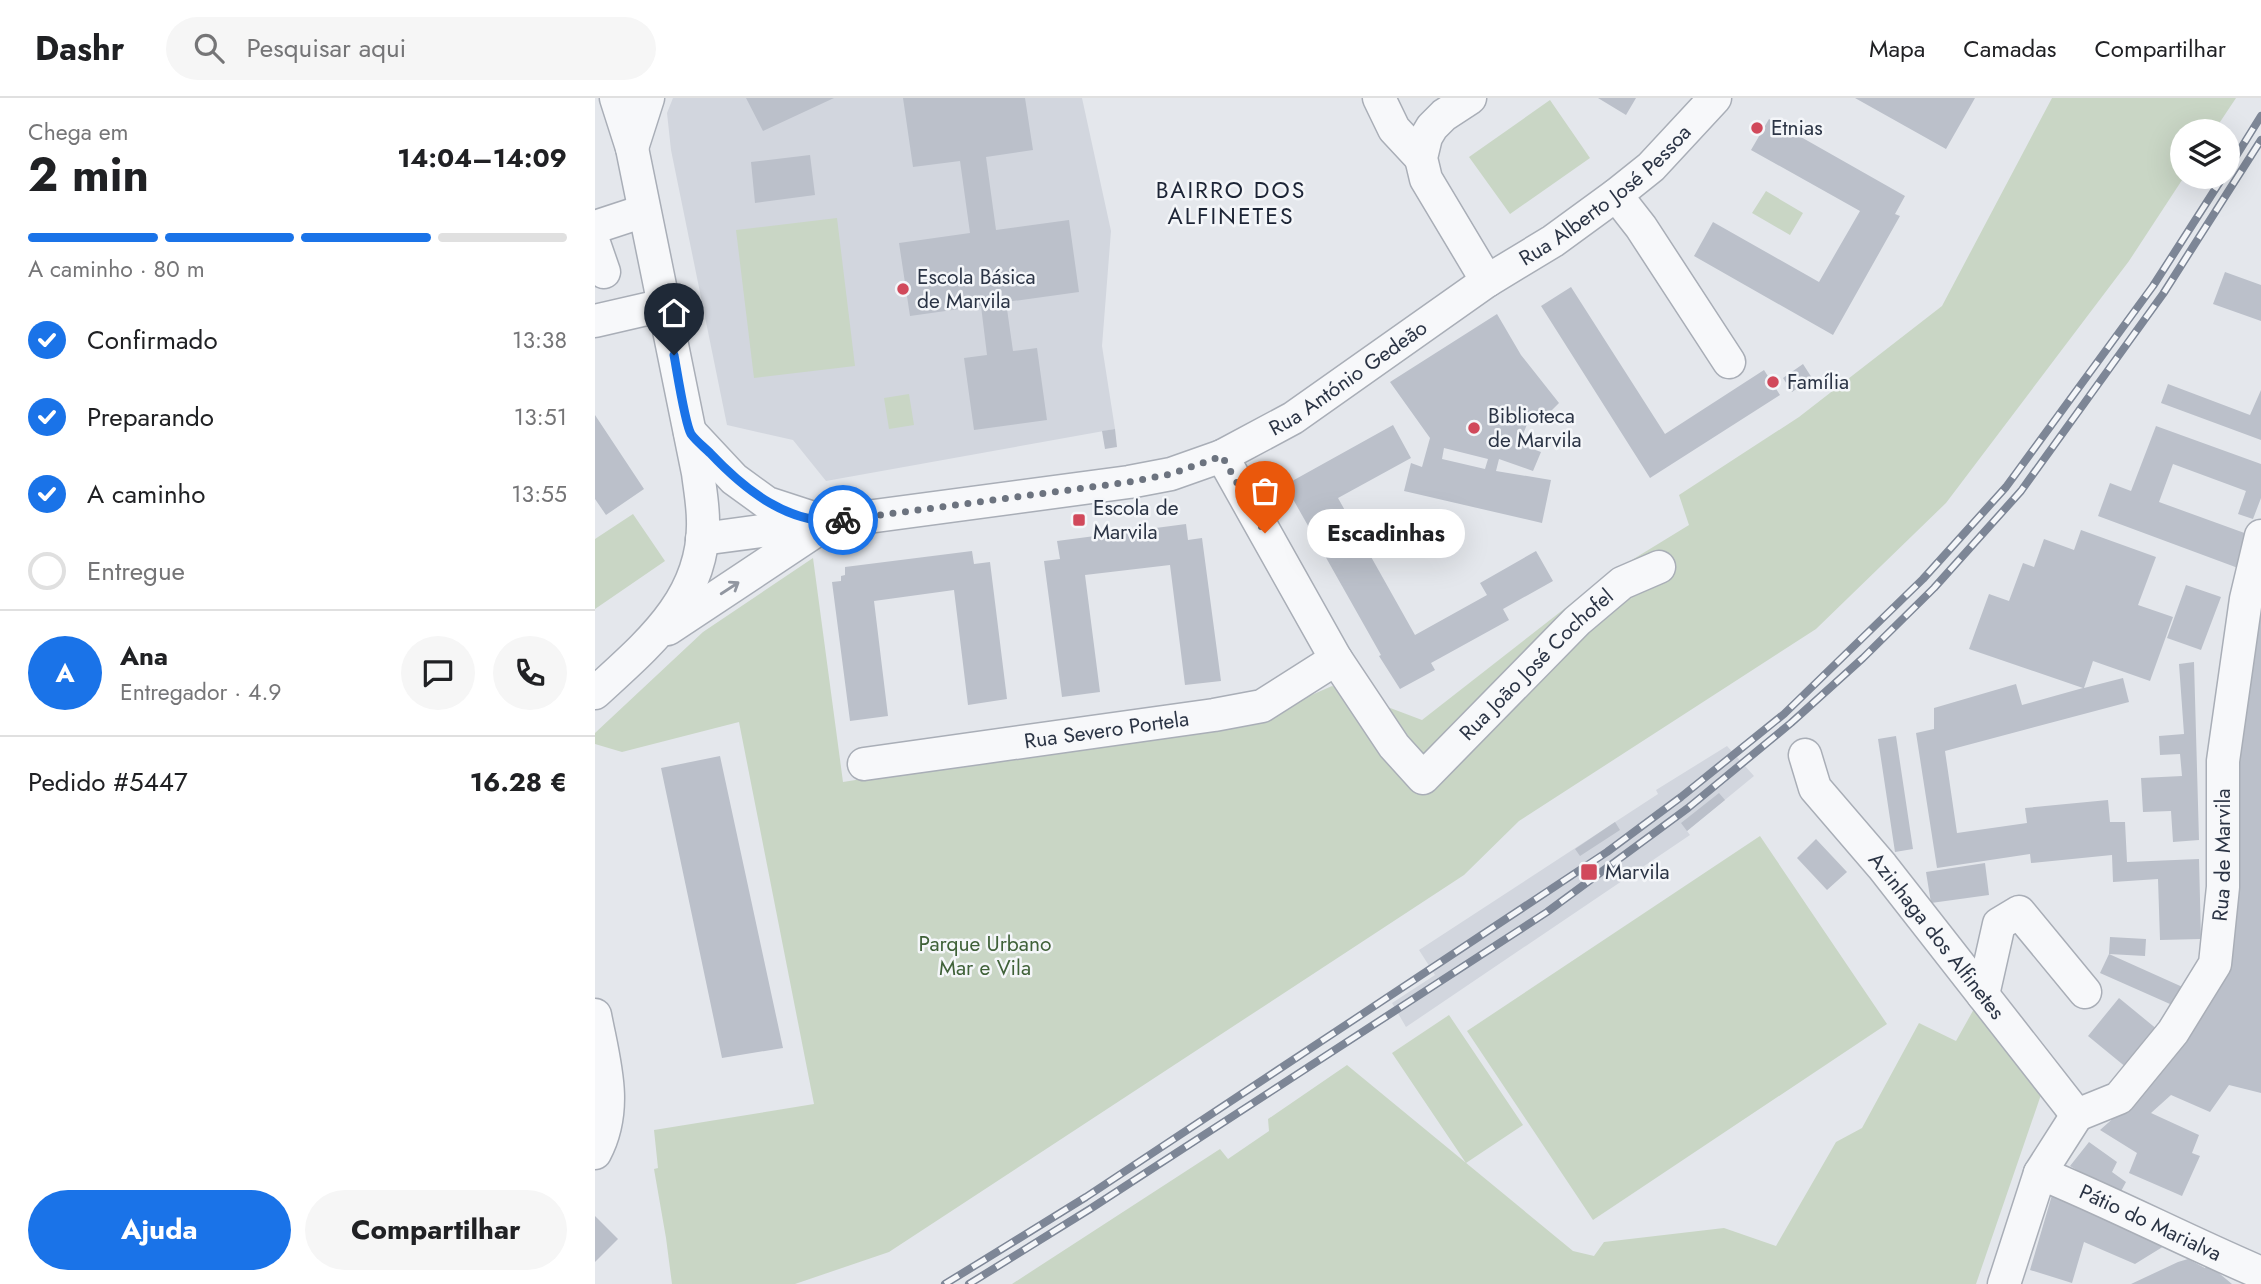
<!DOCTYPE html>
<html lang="pt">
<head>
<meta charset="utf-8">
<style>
  :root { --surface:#fff; --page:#f6f6f6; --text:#202124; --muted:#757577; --line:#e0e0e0; --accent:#1a73e8 }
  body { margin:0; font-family:Jost,sans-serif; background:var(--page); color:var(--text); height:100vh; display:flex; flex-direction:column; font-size:26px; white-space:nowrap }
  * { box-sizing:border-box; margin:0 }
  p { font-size:23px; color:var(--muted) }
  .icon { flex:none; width:38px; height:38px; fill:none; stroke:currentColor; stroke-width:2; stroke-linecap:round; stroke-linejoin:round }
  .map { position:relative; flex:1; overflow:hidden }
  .side { display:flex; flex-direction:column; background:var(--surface); width:595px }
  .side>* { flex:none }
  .fabs { position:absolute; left:1575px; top:21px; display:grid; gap:14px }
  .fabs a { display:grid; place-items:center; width:70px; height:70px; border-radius:50%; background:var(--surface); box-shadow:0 7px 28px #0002; font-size:35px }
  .pin { position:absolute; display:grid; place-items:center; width:60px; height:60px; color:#fff; margin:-72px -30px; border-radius:50% 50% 50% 0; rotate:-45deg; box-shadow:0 0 7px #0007 }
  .pin .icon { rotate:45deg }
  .courier { position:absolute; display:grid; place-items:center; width:70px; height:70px; margin:-35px; border:5px solid #1a73e8; border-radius:50%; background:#fff; color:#222; box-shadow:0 2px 9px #0007 }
  .bubble { position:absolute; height:49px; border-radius:24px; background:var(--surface); box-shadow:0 7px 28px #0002; font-size:23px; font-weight:700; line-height:49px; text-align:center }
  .summary em { font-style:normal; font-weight:700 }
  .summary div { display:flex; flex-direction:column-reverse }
  .summary { display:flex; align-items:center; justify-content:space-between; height:119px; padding:0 28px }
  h1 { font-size:46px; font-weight:700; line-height:52px }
  .bar { display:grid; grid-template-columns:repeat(4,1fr); gap:10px 7px; align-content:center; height:84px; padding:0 28px }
  .bar i { height:9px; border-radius:5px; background:var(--line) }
  .bar .selected { background:var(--accent) }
  .bar p { grid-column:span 4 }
  .line { display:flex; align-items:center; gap:18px; padding:0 28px; border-top:2px solid var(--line) }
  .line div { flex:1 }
  .round { display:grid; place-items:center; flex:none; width:74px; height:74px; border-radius:37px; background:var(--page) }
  ol { padding:0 28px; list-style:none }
  li { display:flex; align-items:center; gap:21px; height:77px }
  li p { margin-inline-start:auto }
  li .icon { padding:7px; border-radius:50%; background:var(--accent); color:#fff; stroke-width:4 }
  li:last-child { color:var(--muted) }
  li i { width:38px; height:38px; border:4px solid var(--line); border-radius:50% }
  .action { display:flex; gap:14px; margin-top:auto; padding:14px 28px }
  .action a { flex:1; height:80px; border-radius:42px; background:var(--accent); color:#fff; font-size:28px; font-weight:700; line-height:80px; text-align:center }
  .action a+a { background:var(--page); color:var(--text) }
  header { display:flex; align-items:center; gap:42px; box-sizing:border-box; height:98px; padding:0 35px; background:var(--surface); border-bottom:2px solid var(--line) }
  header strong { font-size:33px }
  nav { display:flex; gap:38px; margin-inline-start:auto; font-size:24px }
  .search { width:490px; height:63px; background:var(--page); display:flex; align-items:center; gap:18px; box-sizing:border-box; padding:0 24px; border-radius:38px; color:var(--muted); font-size:26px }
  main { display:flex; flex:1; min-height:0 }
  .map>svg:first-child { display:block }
  .built { fill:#d2d6de }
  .green { fill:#c9d6c5 }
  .building { fill:#bbc0ca; fill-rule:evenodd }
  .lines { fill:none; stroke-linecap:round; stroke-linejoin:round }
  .minor-casing { stroke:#a9aeb7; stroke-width:35 }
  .minor { stroke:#f7f8fa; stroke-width:32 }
  .rail-casing { stroke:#7d8696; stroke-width:8 }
  .rail { stroke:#f4f6f9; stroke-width:5; stroke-dasharray:16; stroke-linecap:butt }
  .oneway { stroke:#9196a0 }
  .done { stroke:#6c737f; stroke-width:7; stroke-dasharray:0 12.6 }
  .route { stroke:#1a73e8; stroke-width:9 }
  .poi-dot { fill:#d1495b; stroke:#f4f6f9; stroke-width:2.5 }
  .labels { text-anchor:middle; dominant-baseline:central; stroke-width:5; stroke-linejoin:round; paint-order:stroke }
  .poi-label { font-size:21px; fill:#2b3445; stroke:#f4f6f9; text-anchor:start }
  .street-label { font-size:21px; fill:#2b3445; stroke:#f4f6f9 }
  .park-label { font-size:21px; fill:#3f6138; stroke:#f4f6f9 }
  .neighbourhood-label { font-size:23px; letter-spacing:2px; fill:#1d2536; stroke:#f4f6f9 }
</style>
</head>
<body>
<header>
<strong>Dashr</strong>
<div class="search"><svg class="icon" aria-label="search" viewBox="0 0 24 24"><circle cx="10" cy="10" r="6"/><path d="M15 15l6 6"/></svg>Pesquisar aqui</div>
<nav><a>Mapa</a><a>Camadas</a><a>Compartilhar</a></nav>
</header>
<main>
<section class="side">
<div class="summary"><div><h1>2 min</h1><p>Chega em</p></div><em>14:04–14:09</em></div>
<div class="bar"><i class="selected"></i><i class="selected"></i><i class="selected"></i><i></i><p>A caminho · 80 m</p></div>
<ol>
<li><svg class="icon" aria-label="check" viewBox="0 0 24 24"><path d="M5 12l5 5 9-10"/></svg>Confirmado<p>13:38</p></li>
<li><svg class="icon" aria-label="check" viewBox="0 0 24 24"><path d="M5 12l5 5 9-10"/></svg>Preparando<p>13:51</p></li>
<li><svg class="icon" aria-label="check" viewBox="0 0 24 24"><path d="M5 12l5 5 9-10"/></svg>A caminho<p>13:55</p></li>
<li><i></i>Entregue</li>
</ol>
<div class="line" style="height:126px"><b class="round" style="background:var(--accent);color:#fff">A</b><div><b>Ana</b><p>Entregador · 4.9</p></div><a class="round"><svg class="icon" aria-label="chat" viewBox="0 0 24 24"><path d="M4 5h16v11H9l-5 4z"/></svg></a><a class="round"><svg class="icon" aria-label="phone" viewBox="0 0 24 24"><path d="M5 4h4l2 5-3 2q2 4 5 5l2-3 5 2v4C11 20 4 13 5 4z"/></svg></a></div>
<div class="line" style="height:91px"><div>Pedido #5447</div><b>16.28 €</b></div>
<div class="action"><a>Ajuda</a><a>Compartilhar</a></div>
</section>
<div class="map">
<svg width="1666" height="1186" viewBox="0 0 1666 1186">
  <rect width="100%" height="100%" fill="#e4e7ec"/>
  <path class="built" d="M78,0H487L516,133L507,248L520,331L231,383L198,342L132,327L76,52L72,15Z
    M1132,648L1159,678L1092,733L1095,737L811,929L797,905L840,877L824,852L1063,696L1061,692Z"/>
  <path class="green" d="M1457,0H1641L1619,33H1587V79H1589L1534,163L1351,405L1221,531L924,723L869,777L294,1154L200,1186H77L71,1140L59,1071L63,1070L59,1032L219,1006L144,624L27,654L0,646V635L108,534L218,460L248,684L671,617L737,588L827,622L1014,476L1094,427L1084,397L1204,319L1347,208Z
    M955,2L995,60L915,116L874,59Z
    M1171,93L1208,115L1195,137L1157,115Z
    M242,120L260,268L159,280L141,132Z
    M314,296L319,327L294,331L289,300Z
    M38,416L70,463L0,511V441Z
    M1165,738L1292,926L998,1122L872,933Z
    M1384,902L1449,988L1381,1186H417L625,1051L633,1061L674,1033L673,1021L752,967L978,1153L999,1158L1009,1144L1129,1130L1181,1148L1241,1044L1267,1030L1324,925L1361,943Z
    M854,917L928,1027L871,1065L797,955Z"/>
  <path class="building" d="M151,0H239L168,33Z
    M308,0H430L438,52L391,59L401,132L474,122L484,194L411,204L418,253L442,250L452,322L379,332L369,260L392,257L386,208L315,218L304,145L375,135L365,63L318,69Z
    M1003,0H1041L1031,17Z
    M1260,0H1380L1351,51Z
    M1174,21L1310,98L1300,116L1305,118L1238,237L1099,158L1118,124L1224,184L1265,113L1156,52Z
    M215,57L220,97L160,105L156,64Z
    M1630,174L1666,187V223L1618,206Z
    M976,189L1070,336L1169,272L1185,297L1055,380L946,208Z
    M902,216L926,257L964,305L953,316L935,319L924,346L946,354L938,373L904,361L901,373L956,382L947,425L809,393L816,365L827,369L835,340L795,284ZM849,350L893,361L890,371L847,361Z
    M1208,266L1217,280L1197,294L1188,280Z
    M1573,286L1655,317L1666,292V342L1566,305Z
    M0,317L49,391L11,417L0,401Z
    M798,327L816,360L743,400L820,537L892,497L885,485L941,453L958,483L908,511L914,522L836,565L840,572L805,591L784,558L786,557L690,387Z
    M1561,328L1666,366V400L1658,421L1643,416L1651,393L1578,366L1564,404L1655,437L1643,470L1503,418L1515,385L1536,393Z
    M520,331L522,349L510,351L507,333Z
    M591,426L593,442L607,440L626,583L590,587L575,467L490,477L505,594L467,599L449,463L465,461L462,443Z
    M1486,432L1561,459L1543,507L1578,519L1555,583L1498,563L1489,590L1528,580L1534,604L1350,653L1362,735L1432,725L1430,710L1513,702L1515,724H1530L1532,764L1604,761L1606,841L1565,842L1563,781L1518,784L1517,757L1436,765L1435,756L1342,770L1321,635L1339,631V610L1421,586L1427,607L1488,590L1374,551L1394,496L1414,503L1428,465L1439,469L1449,441L1479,452Z
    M377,453L379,466L395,464L412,601L373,607L359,492L279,503L293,618L255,623L237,484L246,483V478L250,477V469Z
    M1591,487L1626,499L1606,552L1572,540Z
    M1666,505V995L1634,987L1615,1014L1576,997L1556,1015L1604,1037L1597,1055L1605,1058L1587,1098L1534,1075L1542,1055L1505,1032L1522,1017L1638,840L1642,813L1639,637Z
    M1599,564L1604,742L1578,744L1576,713L1548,714L1546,680L1587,678L1585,656L1565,657L1564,638L1589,636L1584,566Z
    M1301,638L1318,751L1300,754L1283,641Z
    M125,658L188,950L127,960L66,670Z
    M1124,695L1130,702L1092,733L1086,725Z
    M1020,724L1025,732L985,758L980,751Z
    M1221,741L1252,774L1232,792L1202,760Z
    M1390,765L1394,797L1336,805L1331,774Z
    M1515,839L1551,841L1550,858L1514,856L1592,891L1584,910L1505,875L1514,856Z
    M1524,900L1563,932L1532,970L1493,938Z
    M1494,1044L1522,1064L1517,1074L1531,1084L1524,1097L1475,1068Z
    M1457,1097L1574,1145L1540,1166L1489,1144L1477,1185L1435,1172Z
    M0,1118L23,1141L0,1164Z
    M1593,1161L1610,1170L1613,1166L1637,1186H1536L1583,1164Z"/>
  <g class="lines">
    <defs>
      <g id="minor">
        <path d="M784,0L799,31L826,60"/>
        <path d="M875,0L849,17L837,29L831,39L826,60L831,81L892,183"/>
        <path d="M37,50L53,0"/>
        <path d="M1021,97L1046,129L1134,264"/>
        <path d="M0,129L49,113"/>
        <path d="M0,148L9,174"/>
        <path d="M0,223L69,207"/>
        <path d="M95,334L139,381L172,405L221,421"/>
        <path id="s1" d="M627,358L741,561L799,648L828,680L982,523L1027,485L1064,469"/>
        <path id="s2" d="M107,441L534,384L576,376L627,358L698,320L892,183L958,143L1021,97L1056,69L1120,0"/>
        <path d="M73,531L228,428"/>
        <path d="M0,595C52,547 110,501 108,423C108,407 105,391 103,375L37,50L21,0"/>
        <path id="s3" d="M1210,657L1220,690L1287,768L1482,1017"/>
        <path id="s4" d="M269,666L619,617L667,608L741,561"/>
        <path d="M1388,897L1404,826L1424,814L1490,894"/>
        <path d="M0,917C9,964 24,1010 0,1055"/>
        <path id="s5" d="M1482,1017L1524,1000L1578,934L1620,866L1628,789V663L1651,501L1666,438"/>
        <path id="s6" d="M1445,1075C1520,1106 1591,1143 1666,1175"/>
        <path d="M1409,1186L1445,1075L1482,1017"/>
      </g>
    </defs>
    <use href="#minor" class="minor-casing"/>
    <use href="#minor" class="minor"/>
    <defs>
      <path id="rail" d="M1633,71L1666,18
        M350,1186L491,1099L1012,754L1086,699L1189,616L1328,481L1411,389L1558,188L1628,79
        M374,1186L495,1111L952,814L1093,710L1196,625L1268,560L1339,490L1426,393L1568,196L1666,42"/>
    </defs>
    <use href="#rail" class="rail-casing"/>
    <use href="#rail" class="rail"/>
  </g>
  <defs><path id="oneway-shaft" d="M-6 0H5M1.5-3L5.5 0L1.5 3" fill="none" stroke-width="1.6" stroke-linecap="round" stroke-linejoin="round" transform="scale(1.75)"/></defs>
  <use class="oneway" href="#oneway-shaft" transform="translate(135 490) rotate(-33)"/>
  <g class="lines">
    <path class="done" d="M248,422L534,384L576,376L627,358L670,435"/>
    <path class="route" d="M79,257C82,273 90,326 96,336C101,343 109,349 115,355C149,391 195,429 248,422"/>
  </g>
  <g class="poi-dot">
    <circle cx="1162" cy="30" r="7"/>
    <circle cx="308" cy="191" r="7"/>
    <circle cx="1178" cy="284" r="7"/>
    <circle cx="879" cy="330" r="7"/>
    <rect x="477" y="415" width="14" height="14" rx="3.5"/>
    <rect x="985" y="765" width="18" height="18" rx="3.5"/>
  </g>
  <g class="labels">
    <g class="poi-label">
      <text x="1176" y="30">Etnias</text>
      <text x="322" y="179">Escola Básica<tspan x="322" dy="24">de Marvila</tspan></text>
      <text x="1192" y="284">Família</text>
      <text x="893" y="318">Biblioteca<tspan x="893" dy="24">de Marvila</tspan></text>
      <text x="498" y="410">Escola de<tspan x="498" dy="24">Marvila</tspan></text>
      <text x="1010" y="774">Marvila</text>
    </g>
    <g class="street-label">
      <text stroke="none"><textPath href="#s2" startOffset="992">Rua Alberto José Pessoa</textPath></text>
      <text stroke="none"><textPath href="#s2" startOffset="676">Rua António Gedeão</textPath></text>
      <text stroke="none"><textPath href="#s1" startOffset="541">Rua João José Cochofel</textPath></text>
      <text stroke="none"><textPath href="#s4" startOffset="245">Rua Severo Portela</textPath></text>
      <text stroke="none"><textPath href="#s5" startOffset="320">Rua de Marvila</textPath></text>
      <text stroke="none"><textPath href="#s3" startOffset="226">Azinhaga dos Alfinetes</textPath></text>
      <text stroke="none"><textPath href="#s6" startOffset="121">Pátio do Marialva</textPath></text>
    </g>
    <g class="park-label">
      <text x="390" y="846">Parque Urbano<tspan x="390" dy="24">Mar e Vila</tspan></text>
    </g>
    <g class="neighbourhood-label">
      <text x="636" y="92">BAIRRO DOS<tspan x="636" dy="26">ALFINETES</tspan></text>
    </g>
  </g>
</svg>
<div class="fabs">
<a><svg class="icon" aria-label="layers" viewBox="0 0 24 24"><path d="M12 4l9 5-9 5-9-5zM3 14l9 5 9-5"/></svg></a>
</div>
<div class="pin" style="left:670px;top:435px;background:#ea580c"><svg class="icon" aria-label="bag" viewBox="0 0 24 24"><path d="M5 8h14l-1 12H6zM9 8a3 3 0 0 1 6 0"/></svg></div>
<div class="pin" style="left:79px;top:257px;background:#1f2937"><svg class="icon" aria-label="home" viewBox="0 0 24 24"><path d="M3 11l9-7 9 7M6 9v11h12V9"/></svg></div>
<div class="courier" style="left:248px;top:422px"><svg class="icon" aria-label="bike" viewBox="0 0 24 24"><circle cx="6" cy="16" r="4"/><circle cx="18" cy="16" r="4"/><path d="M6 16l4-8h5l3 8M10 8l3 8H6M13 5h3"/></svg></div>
<div class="bubble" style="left:712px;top:411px;width:158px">Escadinhas</div>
</div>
</main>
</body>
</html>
